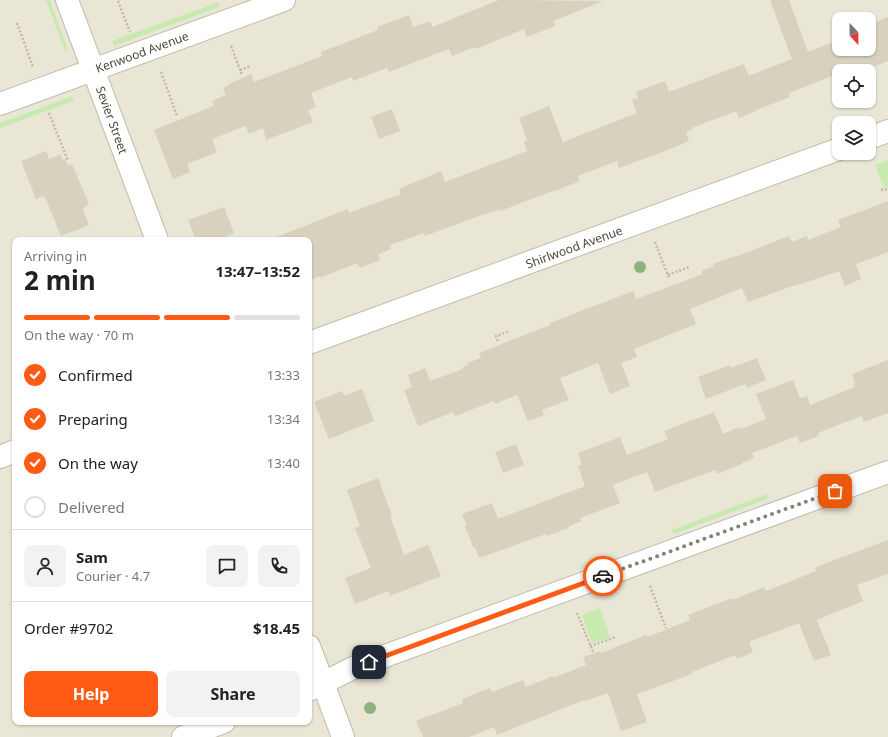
<!DOCTYPE html>
<html lang="en">
<head>
<meta charset="utf-8">
<style>
  :root { --surface:#fff; --page:#f2f2f2; --text:#222; --muted:#767676; --line:#e0e0e0; --accent:#ff5b15 }
  body { margin:0; font-family:"Noto Sans",sans-serif; background:var(--page); color:var(--text); height:100vh; display:flex; flex-direction:column; font-size:15px; white-space:nowrap }
  * { box-sizing:border-box; margin:0 }
  p { font-size:13px; color:var(--muted) }
  .icon { flex:none; width:22px; height:22px; fill:none; stroke:currentColor; stroke-width:2; stroke-linecap:round; stroke-linejoin:round }
  .map { position:relative; flex:1; overflow:hidden }
  .sheet { position:absolute; left:12px; top:237px; width:300px; height:488px; display:flex; flex-direction:column; background:var(--surface); border-radius:8px; box-shadow:0 1px 3px #0004 }
  .sheet>* { flex:none }
  .needle { width:26px; rotate:158deg }
  .buttons { position:absolute; left:832px; top:12px; display:grid; gap:8px }
  .buttons a { display:grid; place-items:center; width:44px; height:44px; border-radius:8px; background:var(--surface); box-shadow:0 1px 3px #0004; font-size:20px }
  .pin { position:absolute; display:grid; place-items:center; width:34px; height:34px; color:#fff; margin:-17px; border-radius:8px; box-shadow:0 2px 6px #0006 }
  .courier { position:absolute; display:grid; place-items:center; width:40px; height:40px; margin:-20px; border:3px solid #ff5b15; border-radius:50%; background:#fff; color:#222; box-shadow:0 1px 5px #0007 }
  .head em { font-style:normal; font-weight:700 }
  .head div { display:flex; flex-direction:column-reverse }
  .head { display:flex; align-items:center; justify-content:space-between; height:68px; padding:0 12px }
  h1 { font-size:26px; font-weight:700; line-height:30px }
  .bar { display:grid; grid-template-columns:repeat(4,1fr); gap:6px 4px; align-content:center; height:48px; padding:0 12px }
  .bar i { height:5px; border-radius:3px; background:var(--line) }
  .bar .current { background:var(--accent) }
  .bar p { grid-column:span 4 }
  .line { display:flex; align-items:center; gap:10px; padding:0 12px; border-top:1px solid var(--line) }
  .line div { flex:1 }
  .round { display:grid; place-items:center; flex:none; width:42px; height:42px; border-radius:8px; background:var(--page) }
  ol { padding:0 12px; list-style:none }
  li { display:flex; align-items:center; gap:12px; height:44px }
  li p { margin-inline-start:auto }
  li .icon { padding:4px; border-radius:50%; background:var(--accent); color:#fff; stroke-width:4 }
  li:last-child { color:var(--muted) }
  li i { width:22px; height:22px; border:2px solid var(--line); border-radius:50% }
  .cta { display:flex; gap:8px; margin-top:auto; padding:8px 12px }
  .cta a { flex:1; height:46px; border-radius:8px; background:var(--accent); color:#fff; font-size:16px; font-weight:700; line-height:46px; text-align:center }
  .cta a+a { background:var(--page); color:var(--text) }
  .map>svg:first-child { display:block }
  .residential { fill:#e9e6d6; fill-rule:evenodd }
  .green { fill:#c8eab0 }
  .building { fill:#d7d1bd }
  .lines { fill:none; stroke-linecap:round; stroke-linejoin:round }
  .minor-casing { stroke:#c1bcab; stroke-width:24 }
  .path { stroke:#c3bb9b; stroke-width:2.5; stroke-dasharray:2 2; stroke-linecap:butt }
  .minor { stroke:#fff; stroke-width:22 }
  .tree { fill:#8fb27e }
  .done { stroke:#858175; stroke-width:4; stroke-dasharray:0 7.2 }
  .route { stroke:#ff5b15; stroke-width:5 }
  .labels { text-anchor:middle; dominant-baseline:central; stroke-width:3; stroke-linejoin:round; paint-order:stroke }
  .street-label { font-size:12px; fill:#494437; stroke:#fff }
</style>
</head>
<body>
<div class="map">
<svg width="888" height="737" viewBox="0 0 888 737">
  <rect width="100%" height="100%" fill="#f5f3e9"/>
  <path class="residential" d="M0,0H888V737H0ZM839,19H869V49H839ZM839,71H869V101H839ZM839,123H869V153H839ZM15,240H309V722H15Z"/>
  <path class="green" d="M46,0H50L68,51H65Z
    M219,2V7L114,46L112,41Z
    M73,96L74,101L0,128V123Z
    M888,160V187L884,188L875,165Z
    M767,494L768,498L767,499L674,534L673,533L672,530Z
    M600,608L610,637L592,643L582,615Z"/>
  <path class="building" d="M499,0L603,1L553,21L555,26L527,37L524,29L476,49L475,47L452,56L449,49L389,72L387,68L353,81L352,77L311,93L316,107L308,110L313,122L266,140L263,128L249,134L246,126L212,139L217,152L187,164L190,172L173,179L154,130L214,106L212,101L226,95L223,88L229,85V84L251,74L254,82L322,56L321,52L378,30L377,27L409,15L413,27L430,21L432,27Z
    M770,0H789L808,52L839,40V49H869V25L888,17V61L863,71H839V73L789,93L790,97L756,110V111L739,118L736,111L692,128V130L686,132L689,141L668,150L619,168L617,161L578,176L580,181L555,191V190L500,211L499,210L487,213L425,236L424,233L390,245L391,249L378,254L380,260L360,268L357,263L320,278V276L309,281V240H271V239L348,209L349,213L401,194L399,189L441,171L445,182L527,151L524,142L527,140L519,118L549,106L563,142L637,113L632,100L638,98L636,92L665,81L669,92L744,64L749,76L792,59Z
    M392,109L400,131L379,139L371,117Z
    M46,151L49,159L61,154L63,160L65,159L68,166L72,164L89,204L83,209L89,225L61,236L45,197L44,198L43,196L36,199L21,161Z
    M888,201V252L856,264L861,279L845,286L839,271L798,285V284L748,302L742,288L690,309L696,324L634,349L637,357L621,363L630,386L610,394L598,363L560,378L569,400L542,410L544,415L528,421L517,395L495,404L494,401L455,416L453,412L418,426L404,390L412,387L408,375L425,368L430,381L463,369V367L468,365L467,363L481,358L479,353L550,325V323L633,291L636,299L703,274L702,271L714,266L713,264L735,256V257L789,236L792,242L807,236L808,240L841,227L838,220Z
    M224,207L234,233L218,240H196L188,220Z
    M757,358L766,380L747,388L745,384L706,399L698,377L730,365L731,368Z
    M888,360V413L864,422L861,416L818,433L819,436L800,443L797,436L752,453L754,458L742,463V464L717,474L715,470L655,492L647,472L613,485L620,503L580,518L582,521L569,526V528L547,536L546,534L479,558L475,547H473L465,526H467L462,514L492,503L498,519L585,486L578,466L582,465L578,453L620,437L627,455L668,439L664,431L714,412L723,434L739,427L741,429L766,419L756,394L793,380L800,398L807,396L810,405L855,387L853,383H855L852,374Z
    M362,389L374,421L329,439L314,402L342,391L344,396Z
    M516,444L524,465L503,473L495,452Z
    M378,478L392,515L390,516L404,555L428,545L441,576L390,596L388,591L355,604L345,578L371,568L355,528L360,526L347,490Z
    M888,540V574L857,585L863,601L817,620L831,655L814,661L799,623L749,642L753,652L737,659L735,655L692,672V674L637,694L647,722L621,731L608,693L585,701L584,700L497,735L494,727L469,737H423L416,721L463,703L462,699L490,688L492,692L523,680L526,687L553,676V678L586,665L583,657L600,651L601,653L646,635L647,637L690,620L688,615L732,598L733,600L764,587L766,591L816,571L815,568L824,564Z"/>
  <g class="lines">
    <defs>
      <path id="minor" d="M67,0L157,240
        M0,104L284,0
        M869,138L888,131
        M309,343L839,149
        M0,457L15,451
        M309,646L343,737
        M309,690L355,667L888,472
        M183,737L224,722"/>
    </defs>
    <use href="#minor" class="minor-casing"/>
    <path class="path" d="M118,1L130,32
      M17,23L33,67
      M231,46L242,75
      M240,70L251,66
      M161,72L177,116
      M49,113L68,161
      M881,190L888,189
      M655,242L669,278
      M668,275L689,267
      M498,341L496,336L510,331
      M650,586L666,628
      M577,613L593,652
      M590,646L616,637"/>
    <use href="#minor" class="minor"/>
  </g>
  <g class="tree">
    <circle cx="640" cy="267" r="6"/>
    <circle cx="370" cy="708" r="6"/>
  </g>
  <g class="lines">
    <path class="done" d="M603,576L835,491"/>
    <path class="route" d="M369,662L603,576"/>
  </g>
  <g class="labels">
    <g class="street-label">
      <text transform="translate(142 52) rotate(-20)">Kenwood Avenue</text>
      <text transform="translate(112 120) rotate(70)">Sevier Street</text>
      <text transform="translate(574 247) rotate(-20)">Shirlwood Avenue</text>
    </g>
  </g>
</svg>
<div class="buttons">
<a><svg class="needle" viewBox="-14 -14 28 28"><path d="M0-13l5 13h-10z" fill="#e53935"/><path d="M0 13l5-13h-10z" fill="#767676"/></svg></a>
<a><svg class="icon" aria-label="locate" viewBox="0 0 24 24"><circle cx="12" cy="12" r="6"/><path d="M12 2v4M12 18v4M2 12h4M18 12h4"/></svg></a>
<a><svg class="icon" aria-label="layers" viewBox="0 0 24 24"><path d="M12 4l9 5-9 5-9-5zM3 14l9 5 9-5"/></svg></a>
</div>
<div class="pin" style="left:835px;top:491px;background:#ea580c"><svg class="icon" aria-label="bag" viewBox="0 0 24 24"><path d="M5 8h14l-1 12H6zM9 8a3 3 0 0 1 6 0"/></svg></div>
<div class="pin" style="left:369px;top:662px;background:#1f2937"><svg class="icon" aria-label="home" viewBox="0 0 24 24"><path d="M3 11l9-7 9 7M6 9v11h12V9"/></svg></div>
<div class="courier" style="left:603px;top:576px"><svg class="icon" aria-label="car" viewBox="0 0 24 24"><path d="M5 17H2v-5l4-1 3-4h7l3 4 3 1v5h-3M9 17h6M6 11h13"/><circle cx="7" cy="17" r="2"/><circle cx="17" cy="17" r="2"/></svg></div>
<section class="sheet">
<div class="head"><div><h1>2 min</h1><p>Arriving in</p></div><em>13:47–13:52</em></div>
<div class="bar"><i class="current"></i><i class="current"></i><i class="current"></i><i></i><p>On the way · 70 m</p></div>
<ol>
<li><svg class="icon" aria-label="check" viewBox="0 0 24 24"><path d="M5 12l5 5 9-10"/></svg>Confirmed<p>13:33</p></li>
<li><svg class="icon" aria-label="check" viewBox="0 0 24 24"><path d="M5 12l5 5 9-10"/></svg>Preparing<p>13:34</p></li>
<li><svg class="icon" aria-label="check" viewBox="0 0 24 24"><path d="M5 12l5 5 9-10"/></svg>On the way<p>13:40</p></li>
<li><i></i>Delivered</li>
</ol>
<div class="line" style="height:72px"><a class="round"><svg class="icon" aria-label="person" viewBox="0 0 24 24"><circle cx="12" cy="8" r="4"/><path d="M4 21q1-7 8-7t8 7"/></svg></a><div><b>Sam</b><p>Courier · 4.7</p></div><a class="round"><svg class="icon" aria-label="chat" viewBox="0 0 24 24"><path d="M4 5h16v11H9l-5 4z"/></svg></a><a class="round"><svg class="icon" aria-label="phone" viewBox="0 0 24 24"><path d="M5 4h4l2 5-3 2q2 4 5 5l2-3 5 2v4C11 20 4 13 5 4z"/></svg></a></div>
<div class="line" style="height:52px"><div>Order #9702</div><b>$18.45</b></div>
<div class="cta"><a>Help</a><a>Share</a></div>
</section>
</div>
</body>
</html>
